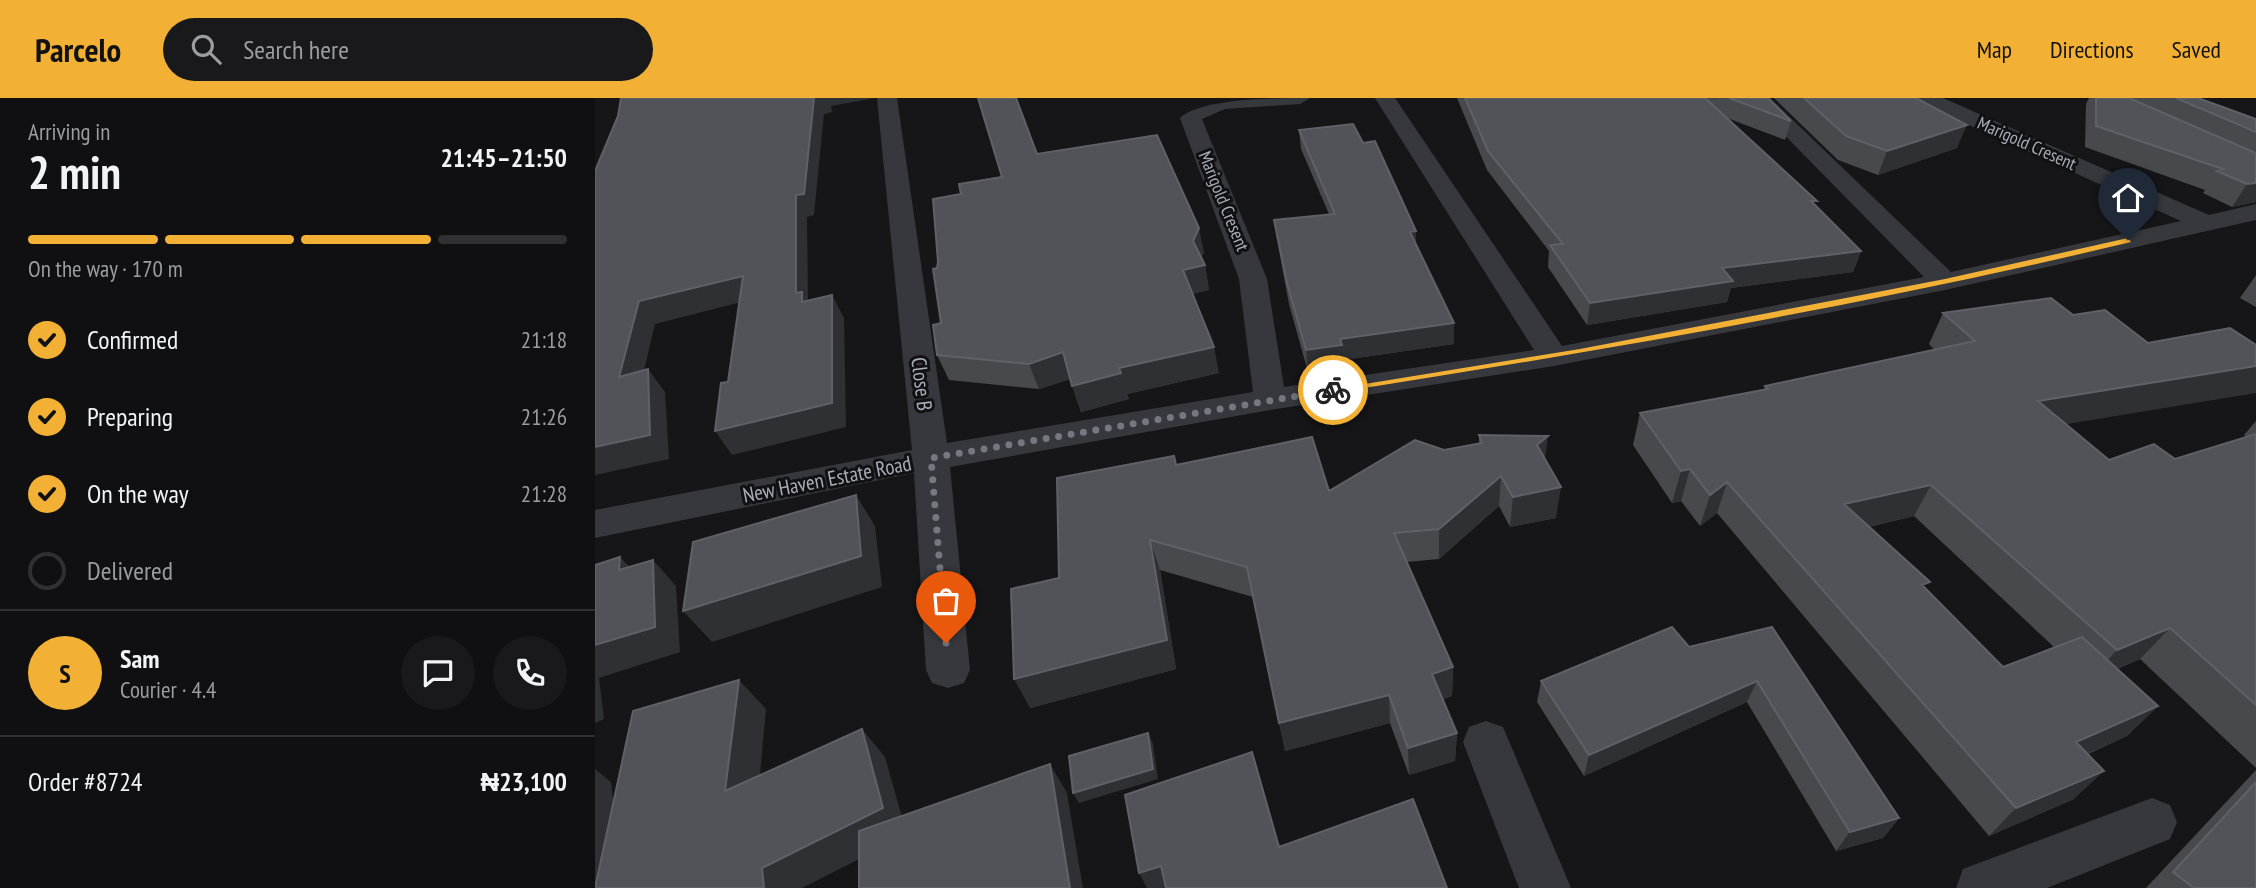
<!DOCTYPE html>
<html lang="en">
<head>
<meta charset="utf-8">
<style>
  :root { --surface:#101012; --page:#19191b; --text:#f1f3f6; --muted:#9c9d9f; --line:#303032; --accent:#f2b134 }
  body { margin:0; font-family:"PT Sans Narrow",sans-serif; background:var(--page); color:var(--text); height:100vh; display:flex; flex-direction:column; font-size:26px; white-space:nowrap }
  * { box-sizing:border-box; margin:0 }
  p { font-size:23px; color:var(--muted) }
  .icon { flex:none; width:38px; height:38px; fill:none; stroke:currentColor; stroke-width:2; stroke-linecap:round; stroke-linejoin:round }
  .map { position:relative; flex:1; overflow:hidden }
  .sheet { display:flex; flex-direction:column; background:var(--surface); width:595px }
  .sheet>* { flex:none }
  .pin { position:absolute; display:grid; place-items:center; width:60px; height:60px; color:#fff; margin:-72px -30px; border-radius:50% 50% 50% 0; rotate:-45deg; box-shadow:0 0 7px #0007 }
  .pin .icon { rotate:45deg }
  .courier { position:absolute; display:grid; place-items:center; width:70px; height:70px; margin:-35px; border:5px solid #f2b134; border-radius:50%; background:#fff; color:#222; box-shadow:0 2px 9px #0007 }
  .headline em { font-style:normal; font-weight:700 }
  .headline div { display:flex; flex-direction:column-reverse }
  .headline { display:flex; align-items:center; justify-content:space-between; height:119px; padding:0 28px }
  h1 { font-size:46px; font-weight:700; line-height:52px }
  .bar { display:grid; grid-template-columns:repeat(4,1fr); gap:10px 7px; align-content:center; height:84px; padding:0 28px }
  .bar i { height:9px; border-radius:5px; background:var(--line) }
  .bar .selected { background:var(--accent) }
  .bar p { grid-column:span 4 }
  .line { display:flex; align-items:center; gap:18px; padding:0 28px; border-top:2px solid var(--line) }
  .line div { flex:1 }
  .round { display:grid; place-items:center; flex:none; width:74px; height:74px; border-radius:37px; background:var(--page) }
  ol { padding:0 28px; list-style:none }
  li { display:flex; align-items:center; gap:21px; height:77px }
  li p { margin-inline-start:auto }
  li .icon { padding:7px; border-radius:50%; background:var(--accent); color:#111; stroke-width:4 }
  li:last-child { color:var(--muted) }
  li i { width:38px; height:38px; border:4px solid var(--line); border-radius:50% }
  header { display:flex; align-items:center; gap:42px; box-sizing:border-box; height:98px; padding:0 35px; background:var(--accent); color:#111 }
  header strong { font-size:33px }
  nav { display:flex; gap:38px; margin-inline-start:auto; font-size:24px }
  .search { width:490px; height:63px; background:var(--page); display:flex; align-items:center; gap:18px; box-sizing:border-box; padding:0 24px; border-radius:38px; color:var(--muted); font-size:26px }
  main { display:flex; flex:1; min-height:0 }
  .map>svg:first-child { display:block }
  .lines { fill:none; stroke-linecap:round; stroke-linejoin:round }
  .minor { fill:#37383d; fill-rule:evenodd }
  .wall { fill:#47494d; fill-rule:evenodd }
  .shaded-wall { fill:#2f3033 }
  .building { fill:#525359; stroke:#5f6168; stroke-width:2 }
  .route { fill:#f2b134 }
  .done { stroke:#757880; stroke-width:7; stroke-dasharray:0 12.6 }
  .labels { text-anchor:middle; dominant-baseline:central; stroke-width:6; stroke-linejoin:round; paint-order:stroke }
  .far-street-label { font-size:18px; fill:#a8adb8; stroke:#111113 }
  .street-label { font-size:21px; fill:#a8adb8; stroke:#111113 }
</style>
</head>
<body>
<header>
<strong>Parcelo</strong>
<div class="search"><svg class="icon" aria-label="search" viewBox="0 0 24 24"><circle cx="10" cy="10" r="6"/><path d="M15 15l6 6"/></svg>Search here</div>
<nav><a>Map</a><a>Directions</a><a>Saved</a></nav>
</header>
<main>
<section class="sheet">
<div class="headline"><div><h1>2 min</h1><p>Arriving in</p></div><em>21:45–21:50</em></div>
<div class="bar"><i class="selected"></i><i class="selected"></i><i class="selected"></i><i></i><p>On the way · 170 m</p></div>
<ol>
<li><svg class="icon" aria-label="check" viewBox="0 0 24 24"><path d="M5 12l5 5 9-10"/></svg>Confirmed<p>21:18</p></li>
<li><svg class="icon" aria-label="check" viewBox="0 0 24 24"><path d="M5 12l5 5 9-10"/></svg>Preparing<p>21:26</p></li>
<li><svg class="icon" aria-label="check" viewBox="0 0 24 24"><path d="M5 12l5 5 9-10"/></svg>On the way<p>21:28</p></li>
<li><i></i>Delivered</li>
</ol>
<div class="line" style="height:126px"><b class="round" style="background:var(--accent);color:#111">S</b><div><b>Sam</b><p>Courier · 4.4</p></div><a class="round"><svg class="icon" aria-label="chat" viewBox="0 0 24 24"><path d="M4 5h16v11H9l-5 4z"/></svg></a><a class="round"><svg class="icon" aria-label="phone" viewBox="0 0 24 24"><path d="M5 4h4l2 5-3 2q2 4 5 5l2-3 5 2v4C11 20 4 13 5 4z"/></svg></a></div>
<div class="line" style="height:91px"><div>Order #8724</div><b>₦23,100</b></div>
</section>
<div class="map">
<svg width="1661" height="790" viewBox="0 0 1661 790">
  <rect width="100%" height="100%" fill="#161618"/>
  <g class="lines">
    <path class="minor" d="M282,0H302L352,345L658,294L644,181L585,20C606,0 682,0 715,0L705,6L630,11L607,21L672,181L689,289L939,252L780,0H800L967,248L1329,179L1153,0H1175L1356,174L1586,123L1323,4L1320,0H1348L1614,117L1661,106V122L1350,192L959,268L675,312L355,369L375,572L369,585L353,590L337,585L331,572L319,375L0,440V412L317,352Z
      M891,623L908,629L976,790H924L868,644L874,629Z
      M1557,700L1575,707L1582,724L1575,741L1452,790H1361L1368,771Z"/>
  </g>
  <path class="wall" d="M862,0H1173L1196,23L1190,42L1132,20L1266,153L1258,174L1136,190L1132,204L992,227L953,169L954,153L892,72Z
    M1179,0H1321L1362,50L1283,77L1243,62Z
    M1494,0H1603L1661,21V104L1637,109L1608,95L1610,92L1490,49L1491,6Z
    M704,32L768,45L821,133V146L859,246L748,262V268L713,274L694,206L682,142L679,122L734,116L706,51Z
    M442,56L609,154L606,160L610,167L614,192L597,196L624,275L532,296L534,301L486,314L475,281L444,291L354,282L342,257L346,225L342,170L366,96L407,79Z
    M1661,177V209L1645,200Z
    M1348,215L1471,326L1514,362L1580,361L1651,339L1649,337L1661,323V670L1545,561L1522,571L1563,608L1532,638L1493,656L1479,701L1394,738L1122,415L1105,428L1086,403L1077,405L1038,347L1045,315L1169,292L1170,288L1340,252L1334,246ZM1319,418L1460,550L1408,569L1331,491L1274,429Z
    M884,337L950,361L961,420L915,429L904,408L844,461L811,464L858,569L857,598L848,601L862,635L860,663L814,677L795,625L690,653L658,499L565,472L581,571L435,610L464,480L582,367L734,393L849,352L884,345Z
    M1177,529L1304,720L1288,740L1241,753L1152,604L989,678L942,604L946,583Z
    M1661,672V790H1551Z"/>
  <path class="shaded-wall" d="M219,0H280L236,8L237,14L229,16L219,117L212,119L213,205L220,226L201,195V97Z
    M1372,27L1362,50L1283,77L1292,53Z
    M1661,85V104L1637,109L1652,86Z
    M604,130L609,154L603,167L598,143Z
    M821,133V154L815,134Z
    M1266,153L1258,174L1136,190L1132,204L992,227L995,205L1127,170Z
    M610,167L614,192L593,197L588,172Z
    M148,178L162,200L60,226L42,302L24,279L44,203Z
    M237,197L249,220L251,329L137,357L120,333Z
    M859,225V246L748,262V268L713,274L711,252L745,241Z
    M619,249L624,275L532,296L534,301L486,314L477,288L524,270Z
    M468,254L477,280L444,291L434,266Z
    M1661,268V295L1424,334L1443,303Z
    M53,271L70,294L74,361L0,377V349Z
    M953,338L949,369L942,347Z
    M1095,371L1086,403L1077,405L1086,373Z
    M906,378L904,408L844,461V431Z
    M1132,384L1122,415L1105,428L1115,397Z
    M1336,387L1319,418L1235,438L1249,406Z
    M966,389L961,420L915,429L918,399Z
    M261,397L280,428L287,489L117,544L88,513Z
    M555,442L565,472L581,571L435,610L419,581Z
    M25,459L49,484L24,472Z
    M58,462L81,488L85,554L4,580L9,621L0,625V547Z
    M1575,530L1545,561L1494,582L1522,552Z
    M858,569L857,598L837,604V576Z
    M144,582L171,611L161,720L130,693Z
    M1162,583L1152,604L989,678L994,657Z
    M794,597L795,625L690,653L684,625Z
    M1563,608L1532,638L1453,673L1481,644Z
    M267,631L290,659L312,737L207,790H169L167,770Z
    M553,635L558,646L563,681L484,705L478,695Z
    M862,635L860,663L814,677L813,650Z
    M455,666L472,695L488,790H475Z
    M0,671L16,684L28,790H0Z
    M1509,673L1479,701L1394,738L1421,710Z
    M1304,720L1288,740L1241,753L1255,734Z
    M566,768L577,790H552L544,775Z"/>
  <path class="building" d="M26,0H219L209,96L201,97V195L207,194V204L237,197V305L120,333L126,285L133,284L148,178L44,203L24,279L53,271L55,337L0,349V73L23,18Z
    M383,0H421L442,56L562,37L604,130L598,143L610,167L588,172L619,249L524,270L526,275L477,288L468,254L434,266L342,257L338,227L346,225L338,171L342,170L343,164L338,101L366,96L364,86L407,79Z
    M870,0H1110L1222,103H1216L1266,153L1127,170L1138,183L995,205L955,147L968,146L893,53Z
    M1134,0H1173L1196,23Z
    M1209,0H1321L1372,27L1292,53L1251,38Z
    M1501,0H1534L1661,55V85L1652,86L1622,73L1628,71L1501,28Z
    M1581,0H1603L1661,21V34Z
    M758,26L768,45L780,43L821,133L815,134L859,225L745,241L747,247L711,252L692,185L679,122L740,116L704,32Z
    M1456,200L1478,217L1510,212L1553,245L1635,230L1661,247V268L1443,303L1514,362L1559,346L1580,361L1661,336V607L1575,530L1522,552L1336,387L1249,406L1335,484L1327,487L1408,569L1487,539L1563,608L1481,644L1509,673L1421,710L1132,384L1115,397L1095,371L1086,373L1045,315L1173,291L1170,288L1380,243L1348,215Z
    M884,337L953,338L942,347L966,389L918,399L906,378L844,431L799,435L858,569L837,576L862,635L813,650L794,597L684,625L652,469L555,442L572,542L419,581L416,491L464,480L462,380L579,358L581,367L717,339L734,393L820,342L849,352L887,345Z
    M261,397L266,458L88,513L98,444Z
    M25,459L24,472L58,462L60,529L0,547V467Z
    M1077,529L1094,549L1177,529L1304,720L1255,734L1162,583L994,657L946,583Z
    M144,582L130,693L267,631L288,710L167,770L169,790H0L38,613Z
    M553,635L558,671L478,695L474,658Z
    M657,654L684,749L818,701L852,790H571L566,768L544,775L530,697Z
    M455,666L475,790H264V733Z
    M1661,684V790H1599L1578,774Z"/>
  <path class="route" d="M1533,140L1536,144C1273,207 1006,253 738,295L733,292L985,251L1350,181Z"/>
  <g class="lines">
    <path class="done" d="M351,545L336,360L738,292"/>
  </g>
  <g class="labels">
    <g class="far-street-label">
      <text transform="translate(1432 45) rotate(24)">Marigold Cresent</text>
      <text transform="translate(629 103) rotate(68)">Marigold Cresent</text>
    </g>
    <g class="street-label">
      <text transform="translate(327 286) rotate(83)">Close B</text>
      <text transform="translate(232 381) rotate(-11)">New Haven Estate Road</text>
    </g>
  </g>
</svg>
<div class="pin" style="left:351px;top:545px;background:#ea580c"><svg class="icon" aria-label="bag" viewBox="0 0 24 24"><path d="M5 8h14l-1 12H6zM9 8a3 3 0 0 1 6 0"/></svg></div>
<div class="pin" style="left:1533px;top:142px;background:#1f2937"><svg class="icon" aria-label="home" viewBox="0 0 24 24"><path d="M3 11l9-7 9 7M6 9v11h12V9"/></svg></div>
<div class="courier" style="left:738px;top:292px"><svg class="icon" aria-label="bike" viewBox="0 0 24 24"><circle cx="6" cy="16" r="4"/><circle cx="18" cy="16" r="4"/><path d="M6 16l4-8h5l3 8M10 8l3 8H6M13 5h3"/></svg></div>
</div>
</main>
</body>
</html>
